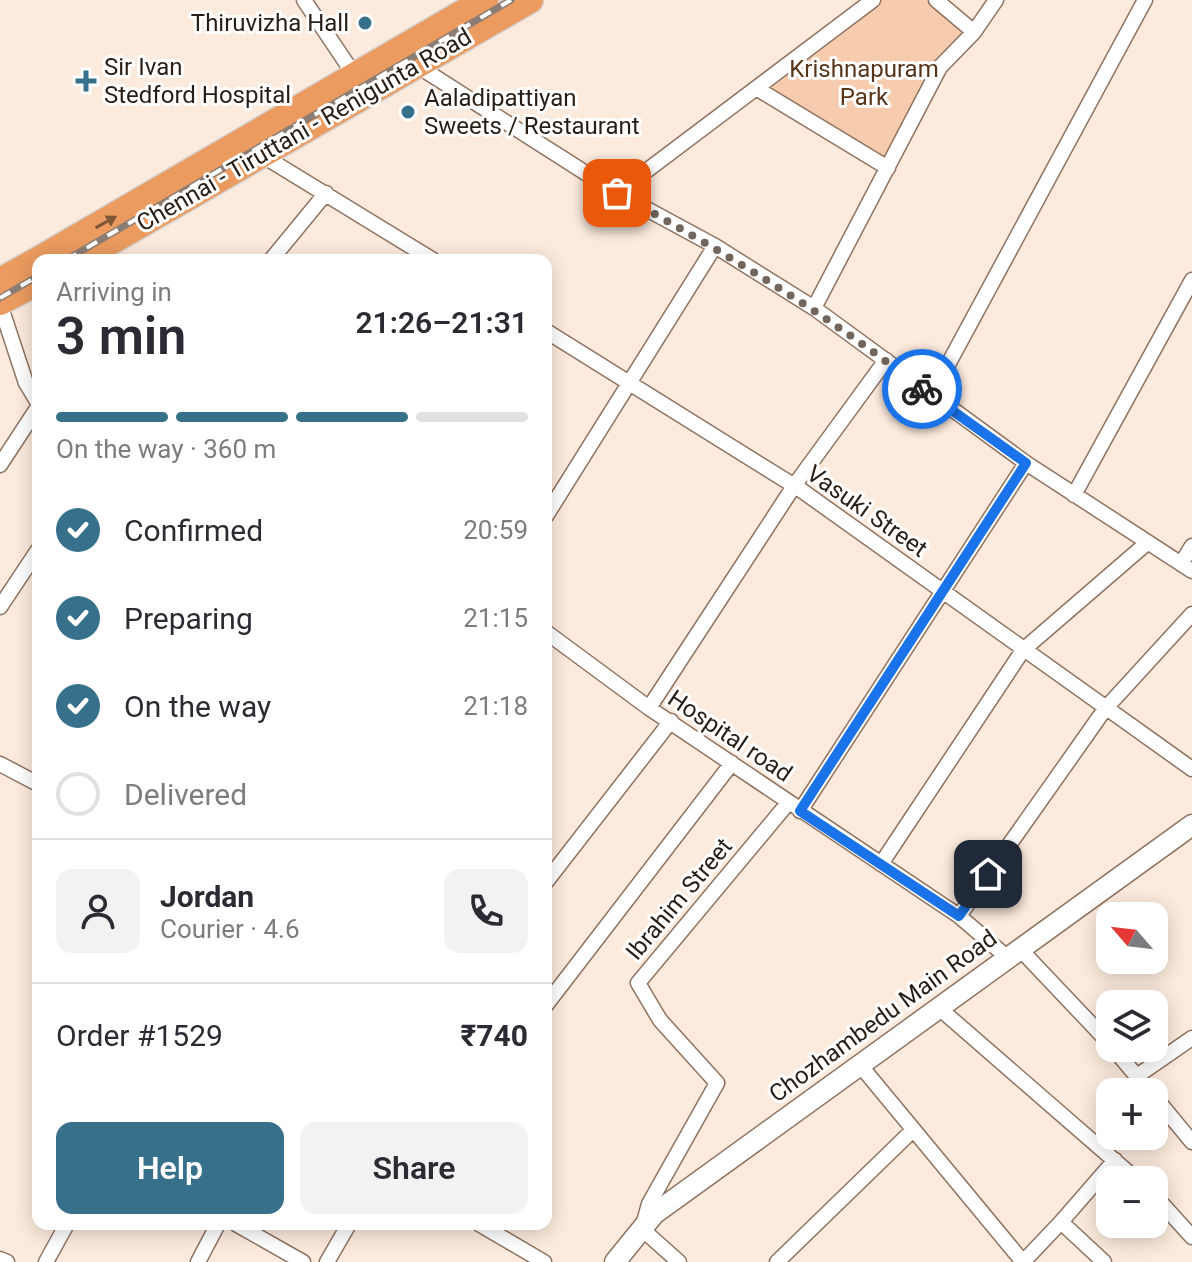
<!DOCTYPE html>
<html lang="en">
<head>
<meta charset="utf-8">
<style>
  :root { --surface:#fff; --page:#f2f2f3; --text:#2b2b33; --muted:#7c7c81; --line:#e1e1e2; --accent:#37708a }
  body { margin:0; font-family:Roboto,sans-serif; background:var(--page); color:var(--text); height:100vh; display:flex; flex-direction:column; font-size:30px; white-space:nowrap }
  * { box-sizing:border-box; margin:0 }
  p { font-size:26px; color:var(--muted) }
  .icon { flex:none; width:44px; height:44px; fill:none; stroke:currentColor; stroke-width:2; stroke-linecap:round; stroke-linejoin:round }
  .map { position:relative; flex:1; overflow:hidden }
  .sheet { position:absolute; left:32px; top:254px; width:520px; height:976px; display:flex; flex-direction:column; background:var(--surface); border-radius:16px; box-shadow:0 4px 20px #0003 }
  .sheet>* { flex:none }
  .needle { width:52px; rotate:298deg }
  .fabs { position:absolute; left:1096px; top:902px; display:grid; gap:16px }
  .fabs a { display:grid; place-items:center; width:72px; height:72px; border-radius:16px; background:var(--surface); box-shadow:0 4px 20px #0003; font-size:40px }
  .pin { position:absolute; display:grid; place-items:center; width:68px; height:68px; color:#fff; margin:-34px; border-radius:16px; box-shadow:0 4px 12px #0006 }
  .courier { position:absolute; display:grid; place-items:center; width:80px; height:80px; margin:-40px; border:6px solid #1a73e8; border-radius:50%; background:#fff; color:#222; box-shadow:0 2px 10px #0007 }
  .summary em { font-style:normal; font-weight:600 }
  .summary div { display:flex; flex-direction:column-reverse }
  .summary { display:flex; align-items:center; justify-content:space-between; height:136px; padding:0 24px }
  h1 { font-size:52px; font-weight:600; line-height:60px }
  .bar { display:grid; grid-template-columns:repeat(4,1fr); gap:12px 8px; align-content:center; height:96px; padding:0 24px }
  .bar i { height:10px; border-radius:6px; background:var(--line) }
  .bar .active { background:var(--accent) }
  .bar p { grid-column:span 4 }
  .line { display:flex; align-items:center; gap:20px; padding:0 24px; border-top:2px solid var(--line) }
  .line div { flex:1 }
  .round { display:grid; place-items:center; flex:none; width:84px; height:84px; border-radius:16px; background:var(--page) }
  ol { padding:0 24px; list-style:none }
  li { display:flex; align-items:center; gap:24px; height:88px }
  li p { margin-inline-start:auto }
  li .icon { padding:8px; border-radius:50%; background:var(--accent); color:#fff; stroke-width:4 }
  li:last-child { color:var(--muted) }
  li i { width:44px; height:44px; border:4px solid var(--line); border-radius:50% }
  .button { display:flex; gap:16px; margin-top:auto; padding:16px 24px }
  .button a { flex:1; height:92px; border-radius:16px; background:var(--accent); color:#fff; font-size:32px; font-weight:600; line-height:92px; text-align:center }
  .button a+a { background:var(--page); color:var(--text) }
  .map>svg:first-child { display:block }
  .green { fill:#f7ccae }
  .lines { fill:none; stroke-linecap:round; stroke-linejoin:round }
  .street-casing { stroke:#8e7361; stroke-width:17 }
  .secondary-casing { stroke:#8e7361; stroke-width:23 }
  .highway-casing { stroke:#d4d2d0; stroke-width:29 }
  .street { stroke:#fff; stroke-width:14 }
  .secondary { stroke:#fff; stroke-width:20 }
  .highway { stroke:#eb9b5f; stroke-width:26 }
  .rail-casing { stroke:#8b7d73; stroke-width:7 }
  .rail { stroke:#fff; stroke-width:4; stroke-dasharray:12; stroke-linecap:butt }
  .oneway { fill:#805637 }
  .done { stroke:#72655c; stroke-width:8; stroke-dasharray:0 14.4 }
  .route { stroke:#1a73e8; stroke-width:10 }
  .poi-dot { fill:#37708a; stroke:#fff; stroke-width:3 }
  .labels { text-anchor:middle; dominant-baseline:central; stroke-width:6; stroke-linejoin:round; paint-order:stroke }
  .poi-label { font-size:24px; fill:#281e16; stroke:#fff; text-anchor:start }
  .park-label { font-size:24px; fill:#57351a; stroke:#fff }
  .street-label { font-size:24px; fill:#281e16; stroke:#fff }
</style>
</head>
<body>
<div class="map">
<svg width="1192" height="1262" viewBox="0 0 1192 1262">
  <rect width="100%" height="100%" fill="#fceadd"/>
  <path class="green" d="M879,0H929L968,33L886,162L764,88Z"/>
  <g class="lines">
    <defs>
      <path id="street" d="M304,0L355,76
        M936,0L974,32
        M413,63L617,193L715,246L814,308L1026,463L1192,571
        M756,88L888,168
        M260,154L433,260
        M617,193L873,0
        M271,260L326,193
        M0,304L26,383L38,403
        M814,308L940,67L974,32L996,0
        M546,331L801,490L1192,769
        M931,396L1145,0
        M0,465L38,407
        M1074,495L1192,280
        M546,516L715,246
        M1181,564L1192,546
        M0,607L38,550
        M546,632L649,708L959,916L1008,958
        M649,708L794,486L886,360
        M0,764L38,784
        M800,811L1026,463
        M881,864L1023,650L1147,543
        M546,882L671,721
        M959,916L1105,709L1192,614
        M1020,949L1110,1044
        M546,1005L732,763
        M939,1008L1137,1180
        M1113,1048L1150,1092
        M860,1065L1023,1262
        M1137,1076L1192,1038
        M1154,1096L1192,1142
        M1154,1195L1192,1237
        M236,1224L303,1262
        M479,1224L544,1262
        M0,1259L7,1262
        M46,1262L67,1224
        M198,1262L218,1224
        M327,1262L349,1224
        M679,1262L642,1229L649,1204L717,1083L660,1020L638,983L788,803
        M777,1262L913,1130
        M1023,1262L1061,1222
        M1104,1262L1061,1222L1115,1160"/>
      <path id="secondary" d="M615,1262L654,1214L1192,825"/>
      <path id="highway" d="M38,260L485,0
        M79,260L530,0
        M0,281L38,260
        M0,302L38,282"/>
    </defs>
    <use href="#street" class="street-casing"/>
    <use href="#secondary" class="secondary-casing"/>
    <use href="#highway" class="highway-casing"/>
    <use href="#street" class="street"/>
    <use href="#secondary" class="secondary"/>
    <use href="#highway" class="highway"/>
    <defs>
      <path id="rail" d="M66,260L511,0
        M0,298L38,276"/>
    </defs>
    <use href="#rail" class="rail-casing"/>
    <use href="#rail" class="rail"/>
  </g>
  <defs><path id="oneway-solid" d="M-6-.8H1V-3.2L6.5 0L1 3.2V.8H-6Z" transform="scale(2)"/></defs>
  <use class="oneway" href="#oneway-solid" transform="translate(106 222) rotate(-29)"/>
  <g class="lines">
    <path class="done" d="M617,193C724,252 826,313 922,389"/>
    <path class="route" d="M922,389L1026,463L800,811L959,916L988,874"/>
  </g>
  <g class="poi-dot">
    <circle cx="365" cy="23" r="8"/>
    <path d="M82 69h8v8h8v8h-8v8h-8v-8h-8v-8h8z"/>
    <circle cx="408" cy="112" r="8"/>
  </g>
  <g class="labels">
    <g class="poi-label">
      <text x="349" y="23" text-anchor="end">Thiruvizha Hall</text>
      <text x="104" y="67">Sir Ivan<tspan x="104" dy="28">Stedford Hospital</tspan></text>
      <text x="424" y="98">Aaladipattiyan<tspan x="424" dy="28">Sweets / Restaurant</tspan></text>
    </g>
    <g class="park-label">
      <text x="864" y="69">Krishnapuram<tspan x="864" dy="28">Park</tspan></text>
    </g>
    <g class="street-label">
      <text transform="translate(304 130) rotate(-30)">Chennai - Tiruttani - Renigunta Road</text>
      <text transform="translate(867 511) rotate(35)">Vasuki Street</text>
      <text transform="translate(730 736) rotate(34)">Hospital road</text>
      <text transform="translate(679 899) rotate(-50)">Ibrahim Street</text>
      <text transform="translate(883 1016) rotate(-36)">Chozhambedu Main Road</text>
    </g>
  </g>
</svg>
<div class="fabs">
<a><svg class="needle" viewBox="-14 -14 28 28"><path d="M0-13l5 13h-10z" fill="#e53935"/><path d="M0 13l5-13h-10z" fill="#7c7c81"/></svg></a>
<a><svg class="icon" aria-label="layers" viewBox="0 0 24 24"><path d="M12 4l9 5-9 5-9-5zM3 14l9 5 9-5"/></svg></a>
<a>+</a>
<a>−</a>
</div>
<div class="pin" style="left:617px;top:193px;background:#ea580c"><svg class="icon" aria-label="bag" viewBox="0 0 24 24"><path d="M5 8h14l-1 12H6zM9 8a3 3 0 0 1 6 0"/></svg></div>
<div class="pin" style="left:988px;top:874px;background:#1f2937"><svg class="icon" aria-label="home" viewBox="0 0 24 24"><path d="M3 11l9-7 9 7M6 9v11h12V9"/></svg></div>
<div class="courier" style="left:922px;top:389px"><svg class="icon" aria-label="bike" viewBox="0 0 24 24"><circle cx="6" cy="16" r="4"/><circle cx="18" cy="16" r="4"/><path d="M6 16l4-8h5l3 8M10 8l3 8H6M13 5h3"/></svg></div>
<section class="sheet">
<div class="summary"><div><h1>3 min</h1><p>Arriving in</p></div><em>21:26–21:31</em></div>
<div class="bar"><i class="active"></i><i class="active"></i><i class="active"></i><i></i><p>On the way · 360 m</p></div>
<ol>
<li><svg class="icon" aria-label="check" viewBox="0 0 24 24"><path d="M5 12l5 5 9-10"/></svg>Confirmed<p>20:59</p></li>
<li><svg class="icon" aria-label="check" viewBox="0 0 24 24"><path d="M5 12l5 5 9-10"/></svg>Preparing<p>21:15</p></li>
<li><svg class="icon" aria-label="check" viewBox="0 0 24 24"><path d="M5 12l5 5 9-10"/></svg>On the way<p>21:18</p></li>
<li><i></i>Delivered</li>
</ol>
<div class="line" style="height:144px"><a class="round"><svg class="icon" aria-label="person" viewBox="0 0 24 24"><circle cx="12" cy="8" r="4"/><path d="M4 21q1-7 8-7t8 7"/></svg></a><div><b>Jordan</b><p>Courier · 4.6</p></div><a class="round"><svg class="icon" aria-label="phone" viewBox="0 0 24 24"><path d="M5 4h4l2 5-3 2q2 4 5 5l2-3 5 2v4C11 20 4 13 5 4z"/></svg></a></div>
<div class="line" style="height:104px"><div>Order #1529</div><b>₹740</b></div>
<div class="button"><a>Help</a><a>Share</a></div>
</section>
</div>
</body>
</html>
